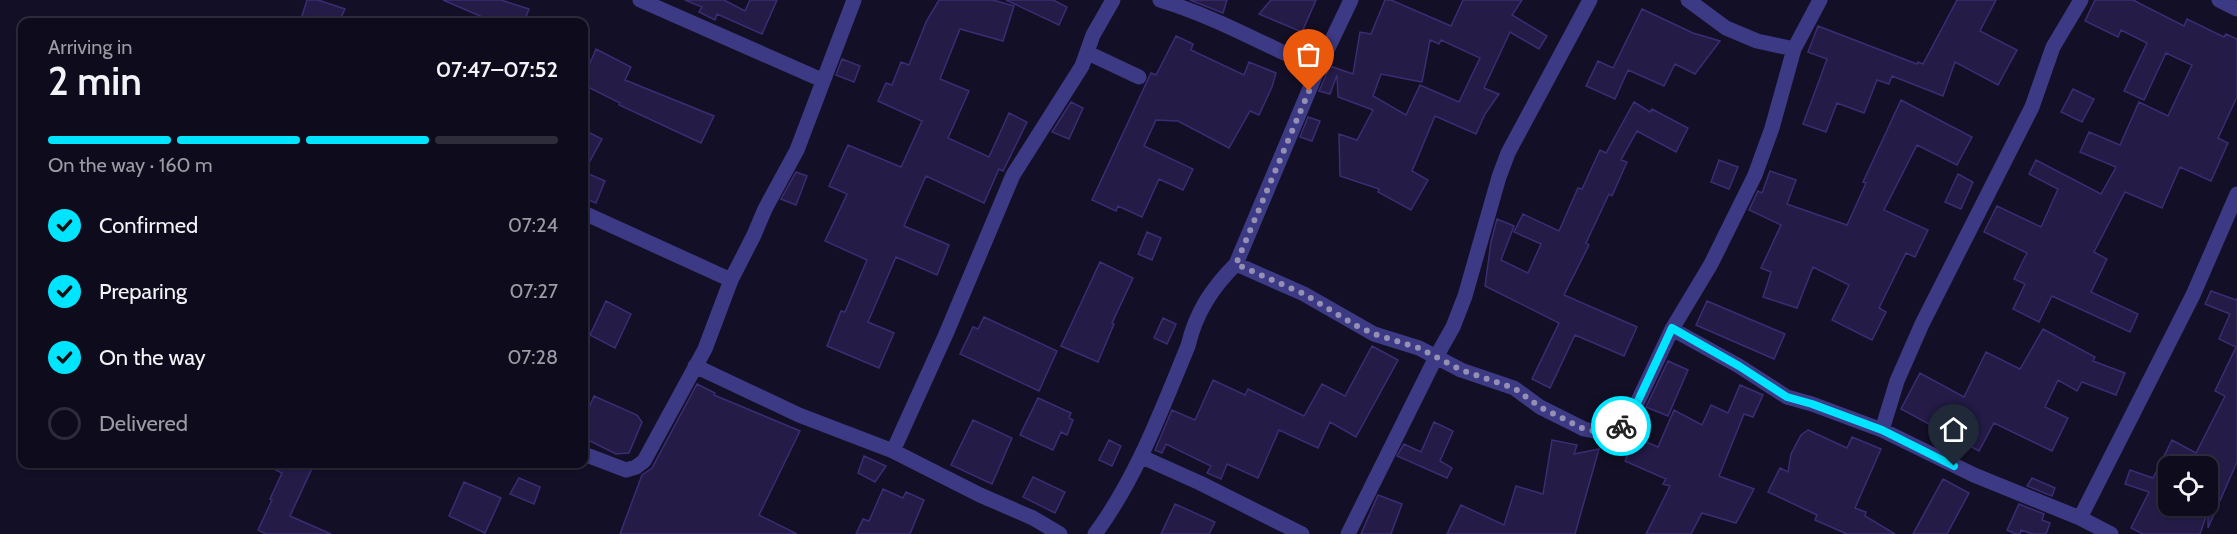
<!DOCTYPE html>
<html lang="en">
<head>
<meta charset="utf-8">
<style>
  :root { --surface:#0e0b1c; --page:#171425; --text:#f1f3f6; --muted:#9b9ba3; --line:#2e2b3b; --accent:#00e5ff }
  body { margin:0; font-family:Cabin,sans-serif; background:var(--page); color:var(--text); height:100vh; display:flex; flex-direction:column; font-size:22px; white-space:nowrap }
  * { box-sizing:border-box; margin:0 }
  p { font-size:20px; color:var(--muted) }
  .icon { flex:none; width:33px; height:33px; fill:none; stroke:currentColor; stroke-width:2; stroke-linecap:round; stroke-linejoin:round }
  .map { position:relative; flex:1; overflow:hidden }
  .panel { position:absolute; left:18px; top:18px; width:570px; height:450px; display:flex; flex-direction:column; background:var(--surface); border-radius:12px; box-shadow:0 2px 4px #0004,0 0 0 2px var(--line) }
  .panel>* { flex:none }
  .fabs { position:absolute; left:2158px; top:456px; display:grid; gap:12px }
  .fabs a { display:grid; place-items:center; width:60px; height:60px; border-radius:12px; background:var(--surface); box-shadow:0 2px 4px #0004,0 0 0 2px var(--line); font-size:30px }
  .pin { position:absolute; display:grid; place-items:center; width:51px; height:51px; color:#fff; margin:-62px -26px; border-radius:50% 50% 50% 0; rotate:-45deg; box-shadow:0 0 6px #0007 }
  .pin .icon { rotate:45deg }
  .courier { position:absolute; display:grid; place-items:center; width:60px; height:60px; margin:-30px; border:4px solid #00e5ff; border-radius:50%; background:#fff; color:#222; box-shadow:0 2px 8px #0007 }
  .head em { font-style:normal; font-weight:600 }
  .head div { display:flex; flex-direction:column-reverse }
  .head { display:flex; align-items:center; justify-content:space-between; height:102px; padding:0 30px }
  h1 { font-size:39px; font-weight:600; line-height:45px }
  .bar { display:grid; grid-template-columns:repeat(4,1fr); gap:9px 6px; align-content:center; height:72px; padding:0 30px }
  .bar i { height:8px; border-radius:4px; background:var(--line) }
  .bar .selected { background:var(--accent) }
  .bar p { grid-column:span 4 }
  ol { padding:0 30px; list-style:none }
  li { display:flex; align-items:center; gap:18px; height:66px }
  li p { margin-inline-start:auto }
  li .icon { padding:6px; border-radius:50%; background:var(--accent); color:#111; stroke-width:4 }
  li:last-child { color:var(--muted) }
  li i { width:33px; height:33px; border:3px solid var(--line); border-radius:50% }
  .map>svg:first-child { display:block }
  .building { fill:#241b47; stroke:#3b2d73; stroke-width:1.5; fill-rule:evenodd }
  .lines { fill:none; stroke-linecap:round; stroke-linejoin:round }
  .minor { stroke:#3d3a85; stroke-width:15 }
  .done { stroke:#948fb3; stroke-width:6; stroke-dasharray:0 10.8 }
  .route { stroke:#00e5ff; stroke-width:8 }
</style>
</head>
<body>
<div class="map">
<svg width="2237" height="534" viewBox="0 0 2237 534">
  <rect width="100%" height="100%" fill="#130f26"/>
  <path class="building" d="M307,0H318L345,9L339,22H300Z
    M443,0H501L529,9L524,22H494Z
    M685,0H724L745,11L750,0H777L762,34L717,14L715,20L699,12L702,7Z
    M939,0H993L1014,6L1003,41L960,29L940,79L969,91L948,138L989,157L1009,113L1027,122L1003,171L999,169L984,203L926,176L904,226L949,245L937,275L896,257L868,322L894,333L879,368L827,346L841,311L845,312L867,260L825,241L847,194L829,186L848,145L901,167L922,121L878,101L886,83L892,85L901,62L909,65L926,22Z
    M1006,0H1053L1067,7L1059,25Z
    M1190,0H1227L1223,13Z
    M1271,0H1316L1302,32L1259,14Z
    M1385,0H1391L1451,26L1463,0H1522L1512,15L1547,36L1539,49L1510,32L1484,88L1499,94L1485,114L1476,134L1435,116L1412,171L1428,180L1411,210L1378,192L1379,189L1340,176L1339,134L1357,140L1373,110L1338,97L1337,75L1330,94L1319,91L1330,66L1353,74L1360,32L1371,34ZM1430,40L1439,44L1441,40L1480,58L1459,102L1420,85L1406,115L1373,96L1381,74L1422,82Z
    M1957,0H1996L1980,31L2017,50L1998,85L1955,62L1943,96L1892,76L1889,84L1877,80L1864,113L1837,103L1826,132L1803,124L1827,59L1808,52L1818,26L1917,64L1918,62L1923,64Z
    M2095,0H2133L2184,26L2187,19L2224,37L2226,34L2237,39V97L2218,138L2228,143L2211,181L2180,167L2162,208L2125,192L2094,252L2107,259L2091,292L2138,314L2130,332L2052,296L2039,322L2013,309L2025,284L2014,279L2027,253L1984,232L1997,206L2041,227L2058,189L2029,174L2036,160L2101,194L2116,167L2080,152L2089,132L2120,145L2139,102L2168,116L2192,65L2166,53L2144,100L2124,91L2147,43L2121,30L2118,37L2085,21Z
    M1642,9L1693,33L1720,41L1695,74L1675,64L1664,86L1628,70L1615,99L1586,86L1598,61L1613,68Z
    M1176,36L1193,44L1191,50L1244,75L1249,62L1276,73L1272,87L1259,115L1250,111L1229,148L1178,121L1156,120L1144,146L1193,169L1183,190L1159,179L1142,217L1118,206L1116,211L1092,200L1151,73L1156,75Z
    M596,49L631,67L625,80L714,116L701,143L619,105L620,103L584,85V77Z
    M842,59L860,66L854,82L836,75Z
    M2073,89L2094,99L2082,122L2061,112Z
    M1901,100L1972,137L1957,165L1917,145L1884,210L1928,230L1915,257L1906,253L1879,308L1886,312L1872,340L1832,320L1849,285L1813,267L1797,308L1763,297L1771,272L1761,268L1781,225L1749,210L1758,191L1762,193L1770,171L1796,180L1787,204L1847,225L1866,183L1863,182Z
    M1071,102L1083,108L1069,139L1052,132Z
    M1634,102L1650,112L1652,109L1688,128L1676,152L1637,131L1621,160L1627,162L1612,196L1609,194L1586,243L1589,245L1564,295L1637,327L1624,356L1575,335L1550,388L1532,379L1559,323L1485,286L1491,242L1497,219L1514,226L1501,260L1528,273L1541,244L1514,232L1523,214L1559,231L1578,188L1582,189L1600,150L1606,153Z
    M1308,117L1320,121L1312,141L1300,137Z
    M584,130L602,139L584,172L605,181L596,203L584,198Z
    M1719,160L1738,167L1729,189L1711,182Z
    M796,172L807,176L796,205L781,199Z
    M1958,174L1973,182L1961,209L1945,202Z
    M1147,232L1161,238L1152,260L1138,254Z
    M1100,262L1133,278L1112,323L1114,324L1098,362L1061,346Z
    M2211,291L2236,300L2237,298V462L2208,528V511L2200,534H2143L2131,528L2149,492L2125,484L2130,470L2153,478L2172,440L2196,453L2225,396L2215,391L2236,347L2219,339L2230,314L2205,304ZM2169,466H2216L2208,485V510L2196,506H2169Z
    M606,301L631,314L615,348L590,335Z
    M1707,301L1785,334L1774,359L1696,325Z
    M984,317L1057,351L1039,391L960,354L973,327L978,329Z
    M1163,318L1176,324L1167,344L1154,338Z
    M2043,329L2095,357L2093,361L2125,373L2116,395L2082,382L2077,391L2058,380L2045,407L2068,418L2052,451L1994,423L1979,451L1901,409L1920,373L1964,397L1986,352L2020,369Z
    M1372,346L1398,360L1356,437L1330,422L1318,448L1279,430L1258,478L1227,464L1221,479L1207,473L1211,466L1166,444L1162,453L1155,450L1172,410L1195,420L1213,380L1245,395L1248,389L1304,416L1322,384L1345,396Z
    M1668,361L1688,370L1668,416L1646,407Z
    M697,384L715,393L714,395L800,431L759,515L797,534H620L642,475L652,468Z
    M1740,385L1763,395L1753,417L1744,414L1719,476L1754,489L1736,523L1702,513L1691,534H1646L1670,486L1663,484L1666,479L1625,461L1635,437L1658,447L1674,410L1702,425L1711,405L1728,413Z
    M594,396L637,415L642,422L629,453L616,454L584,438V420Z
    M1038,398L1071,413L1069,418L1073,420L1067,435L1061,432L1053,450L1020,435Z
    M973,420L1012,438L992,484L951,465Z
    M1434,422L1453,431L1440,461L1452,468L1447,478L1397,456L1404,444L1421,452Z
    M1808,430L1847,448L1852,437L1881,449L1855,508L1866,512L1865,516L1895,534H1847L1815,520L1817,515L1768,492L1780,468L1788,472L1791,454L1801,435Z
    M1109,440L1121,446L1112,466L1099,460Z
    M1552,440L1577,445L1574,454L1599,449L1575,534H1447L1461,505L1504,525L1516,486L1543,494Z
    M864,456L886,466L875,482L858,473Z
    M264,464H314L290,516L331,534H266L258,530L272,500L270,499L282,473Z
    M1033,477L1065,492L1055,513L1023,497Z
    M519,478L540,487L534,504L510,494Z
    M2032,478L2055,488L2052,496L2027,486Z
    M1943,479L1969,493L1947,534H1913Z
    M464,482L501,498L485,533L449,516Z
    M883,489L903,498L906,492L924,500L910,534H856L863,519L869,521Z
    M1378,495L1402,504L1391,534H1361Z
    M1175,504L1215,522L1209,534H1161Z
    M2019,504L2044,514L2042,520L2050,523L2046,534H2033L2021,530L2020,534H2016L2007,530Z"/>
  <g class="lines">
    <path class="minor" d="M640,0L822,80
      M1160,0C1216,17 1265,45 1318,69
      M1688,0L1726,28L1757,41L1794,49
      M2219,0L2237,9
      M1088,53L1139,77
      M584,213L731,280
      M1236,264L1304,294L1374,334L1419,348L1461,370L1514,388L1540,407L1584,429L1599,432L1616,430L1629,420L1672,329L1711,264L1755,175L1772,128L1794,49L1820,0
      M1672,329L1739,366L1787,397L1812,404L1882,430L1974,475L2080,518L2111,534
      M695,366L799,415L893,451L980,495L1033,518L1060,534
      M1882,430L1897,381L1922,324L2032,107L2053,47L2081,0
      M893,451L946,334L1013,175L1082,66L1093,35L1113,0
      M584,454L626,470L636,467L644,461L705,349L731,280L754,235L765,209L797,150L854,0
      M1142,457L1200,483L1302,534
      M2080,518L2193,295L2237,194
      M1095,534C1137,477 1161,411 1188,346C1196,312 1212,288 1236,264L1318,69L1351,0
      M1348,534L1436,357L1453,327L1465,296L1499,177L1508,153L1590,0"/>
  </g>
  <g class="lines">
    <path class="done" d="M1309,91L1236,264L1304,294L1355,325L1374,334L1419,348L1461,370L1514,388L1540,407L1584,429L1599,432L1616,430L1621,426"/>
    <path class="route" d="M1621,426L1629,420L1672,328L1739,366L1787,397L1812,404L1882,430L1954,466"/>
  </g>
</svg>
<div class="fabs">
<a><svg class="icon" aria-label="locate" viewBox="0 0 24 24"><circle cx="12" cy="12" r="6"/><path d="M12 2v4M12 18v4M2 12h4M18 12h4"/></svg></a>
</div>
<div class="pin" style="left:1309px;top:91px;background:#ea580c"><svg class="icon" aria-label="bag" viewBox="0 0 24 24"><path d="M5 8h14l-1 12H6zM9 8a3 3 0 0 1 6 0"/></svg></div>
<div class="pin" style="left:1954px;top:466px;background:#1f2937"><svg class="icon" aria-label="home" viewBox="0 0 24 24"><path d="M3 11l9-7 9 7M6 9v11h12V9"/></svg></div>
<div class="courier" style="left:1621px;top:426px"><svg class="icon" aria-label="bike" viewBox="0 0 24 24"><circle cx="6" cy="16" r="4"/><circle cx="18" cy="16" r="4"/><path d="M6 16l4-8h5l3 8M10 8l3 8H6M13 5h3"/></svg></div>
<section class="panel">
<div class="head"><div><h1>2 min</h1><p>Arriving in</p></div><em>07:47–07:52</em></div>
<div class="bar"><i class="selected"></i><i class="selected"></i><i class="selected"></i><i></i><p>On the way · 160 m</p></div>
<ol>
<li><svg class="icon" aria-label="check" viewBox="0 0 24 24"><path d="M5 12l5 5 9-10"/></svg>Confirmed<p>07:24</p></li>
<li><svg class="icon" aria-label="check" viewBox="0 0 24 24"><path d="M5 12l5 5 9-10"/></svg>Preparing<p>07:27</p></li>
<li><svg class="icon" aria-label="check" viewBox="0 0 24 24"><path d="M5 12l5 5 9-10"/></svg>On the way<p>07:28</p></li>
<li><i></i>Delivered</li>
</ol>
</section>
</div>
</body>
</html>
